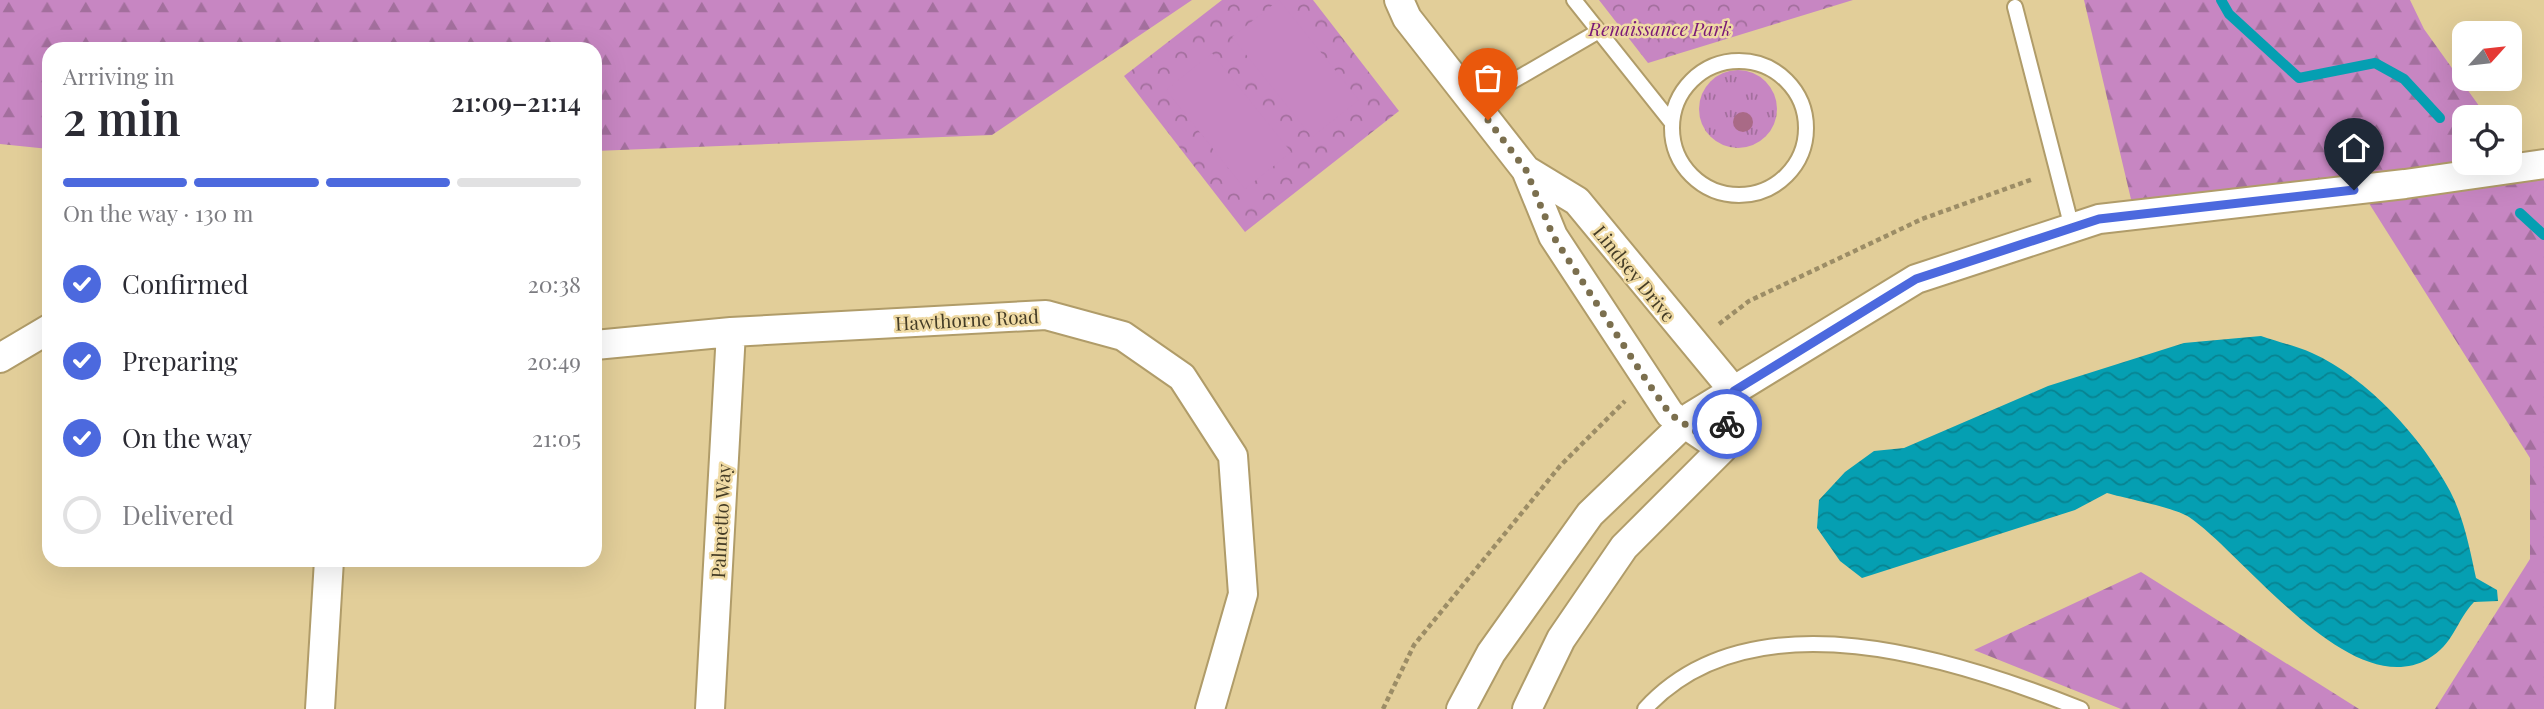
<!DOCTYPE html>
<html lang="en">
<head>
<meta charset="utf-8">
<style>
  :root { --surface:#fff; --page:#f2f2f3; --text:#2b2b33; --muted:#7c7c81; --line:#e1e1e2; --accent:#4c69de }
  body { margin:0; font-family:"Playfair Display",serif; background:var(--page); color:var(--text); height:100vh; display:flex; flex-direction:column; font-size:26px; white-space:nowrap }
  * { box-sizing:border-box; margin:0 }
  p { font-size:23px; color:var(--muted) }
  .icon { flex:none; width:38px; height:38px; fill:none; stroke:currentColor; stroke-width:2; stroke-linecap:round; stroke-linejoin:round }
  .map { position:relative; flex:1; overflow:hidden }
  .side { position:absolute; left:42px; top:42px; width:560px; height:525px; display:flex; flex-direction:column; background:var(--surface); border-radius:21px; box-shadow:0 7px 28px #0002 }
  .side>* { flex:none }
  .needle { width:46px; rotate:63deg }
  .buttons { position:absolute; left:2452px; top:21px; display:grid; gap:14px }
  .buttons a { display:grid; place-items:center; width:70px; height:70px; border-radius:14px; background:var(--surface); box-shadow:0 7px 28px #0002; font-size:35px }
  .pin { position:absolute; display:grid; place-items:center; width:60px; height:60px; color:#fff; margin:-72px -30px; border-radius:50% 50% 50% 0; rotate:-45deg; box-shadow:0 0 7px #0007 }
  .pin .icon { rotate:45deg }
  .courier { position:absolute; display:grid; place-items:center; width:70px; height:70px; margin:-35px; border:5px solid #4c69de; border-radius:50%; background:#fff; color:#222; box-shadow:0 2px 9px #0007 }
  .headline em { font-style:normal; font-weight:600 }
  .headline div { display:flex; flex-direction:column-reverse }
  .headline { display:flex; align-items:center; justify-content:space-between; height:119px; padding:0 21px }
  h1 { font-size:46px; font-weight:600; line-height:52px }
  .bar { display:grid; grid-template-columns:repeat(4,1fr); gap:10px 7px; align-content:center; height:84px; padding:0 21px }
  .bar i { height:9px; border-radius:5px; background:var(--line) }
  .bar .current { background:var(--accent) }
  .bar p { grid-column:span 4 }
  ol { padding:0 21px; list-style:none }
  li { display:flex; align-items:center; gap:21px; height:77px }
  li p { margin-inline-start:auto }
  li .icon { padding:7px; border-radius:50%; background:var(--accent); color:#fff; stroke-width:4 }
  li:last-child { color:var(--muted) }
  li i { width:38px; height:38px; border:4px solid var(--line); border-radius:50% }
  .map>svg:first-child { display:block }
  .grass { fill:url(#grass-tufts) }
  .forest { fill:url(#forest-firs) }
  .park { fill:url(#park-crowns) }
  .pitch { fill:#c786c2 }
  .water { fill:url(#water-waves) }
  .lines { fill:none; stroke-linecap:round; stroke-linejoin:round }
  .stream { stroke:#059fb2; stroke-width:10 }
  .lane-casing { stroke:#b09c69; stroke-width:18 }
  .street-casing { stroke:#b09c69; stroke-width:32 }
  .path { stroke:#9c8d66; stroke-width:4.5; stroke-dasharray:5 3.5; stroke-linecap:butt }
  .lane { stroke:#fff; stroke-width:14 }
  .street { stroke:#fff; stroke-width:28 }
  .tree { fill:#a96a86 }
  .done { stroke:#7b6f4e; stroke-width:7; stroke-dasharray:0 12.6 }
  .route { stroke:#4c69de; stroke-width:9 }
  .labels { text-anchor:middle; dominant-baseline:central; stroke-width:5; stroke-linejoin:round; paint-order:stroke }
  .park-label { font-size:19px; font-style:italic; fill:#7a1977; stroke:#f0dba5 }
  .street-label { font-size:19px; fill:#443c26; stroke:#f0dba5 }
</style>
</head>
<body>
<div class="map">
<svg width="2544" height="709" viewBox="0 0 2544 709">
  <defs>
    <pattern id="grass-tufts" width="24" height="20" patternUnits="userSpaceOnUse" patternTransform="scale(1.75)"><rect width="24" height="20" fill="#c786c2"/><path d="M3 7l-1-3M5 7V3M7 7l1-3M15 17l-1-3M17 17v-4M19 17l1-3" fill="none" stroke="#a36f9d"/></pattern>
    <pattern id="forest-firs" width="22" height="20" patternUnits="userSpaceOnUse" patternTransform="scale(1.75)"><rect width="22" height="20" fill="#c786c2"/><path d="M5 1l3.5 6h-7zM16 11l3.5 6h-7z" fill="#a36f9d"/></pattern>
    <pattern id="park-crowns" width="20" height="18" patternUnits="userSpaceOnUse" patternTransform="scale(1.75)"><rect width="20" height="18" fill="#c786c2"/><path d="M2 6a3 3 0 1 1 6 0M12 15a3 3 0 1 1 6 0" fill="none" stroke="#a36f9d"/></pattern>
    <pattern id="water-waves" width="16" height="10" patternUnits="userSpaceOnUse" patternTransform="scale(1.75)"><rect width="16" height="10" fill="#059fb2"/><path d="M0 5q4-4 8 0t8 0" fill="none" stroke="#088391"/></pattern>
  </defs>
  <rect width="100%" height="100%" fill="#e2ce99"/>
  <path class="grass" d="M1699 109a39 39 0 1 1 78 0a39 39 0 1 1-78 0Z"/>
  <path class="forest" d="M0,0H1192L992,135L595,151V49H49V149L0,144Z
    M2084,0H2410L2424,29L2487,117H2464V163H2510V148L2528,173L2544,168V709H2435L2530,559V458L2353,178L2134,212Z
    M2141,572L2359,709H2121L1974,650Z"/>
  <path class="park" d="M1222,0H1313L1399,111L1245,232L1124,76Z
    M1599,0H1853L1648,63Z"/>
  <path class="pitch" d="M1279,0L1359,100L1312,137L1232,37Z
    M1212,53L1291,152L1245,189L1166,90Z"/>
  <path class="water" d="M2261,336C2278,342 2296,346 2312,353C2368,378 2422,438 2450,491C2464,518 2470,550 2476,578L2497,590L2498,601L2474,602C2456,621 2454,644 2428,659C2350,703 2245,555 2189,517C2173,507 2127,499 2107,493L2075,510L1862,578L1840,561L1817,528L1819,500L1845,472L1874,451L1904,448L2048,386L2184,343Z"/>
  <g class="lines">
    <path class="stream" d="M2221,0L2229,14L2299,78L2375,63L2404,79L2440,118
      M2520,213L2544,235"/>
    <defs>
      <path id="lane" d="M1574,0L1672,123
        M2015,7L2072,228
        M1672 128a67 67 0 1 1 134 0a67 67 0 1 1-134 0Z
        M1475,103L1599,31
        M1645,709C1752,592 1956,659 2081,709"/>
      <path id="street" d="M1399,0L1407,18L1526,170L1553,236L1670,414L1722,449
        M1526,170L1577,201L1734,391
        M595,345L731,332L1046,315L1123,336L1182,377L1233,456L1243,594L1210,709
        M0,358L49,329
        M320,709L329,560
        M710,709L731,332
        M1461,709L1491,653L1590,514L1692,416L1916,279L2099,219L2405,184L2544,164
        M1527,709L1561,639L1624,547L1722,449L1734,391"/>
    </defs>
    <use href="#lane" class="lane-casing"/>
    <use href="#street" class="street-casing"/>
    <path class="path" d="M1719,324L1749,301L1922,219L2033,179
      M1383,709L1414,645L1560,466L1625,401"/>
    <use href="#lane" class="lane"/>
    <use href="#street" class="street"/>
  </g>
  <circle class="tree" cx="1743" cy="122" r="10"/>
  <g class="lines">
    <path class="done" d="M1488,120L1526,170L1553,236L1646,380L1670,414L1722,449L1727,424"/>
    <path class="route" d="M1727,424L1734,391L1916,279L2099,219L2354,190"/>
  </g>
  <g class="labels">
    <g class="park-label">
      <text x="1660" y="28">Renaissance Park</text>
    </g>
    <g class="street-label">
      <text transform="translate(1635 273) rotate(51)">Lindsey Drive</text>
      <text transform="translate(967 319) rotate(-3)">Hawthorne Road</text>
      <text transform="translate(720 521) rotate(-87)">Palmetto Way</text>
    </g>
  </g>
</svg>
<div class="buttons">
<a><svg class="needle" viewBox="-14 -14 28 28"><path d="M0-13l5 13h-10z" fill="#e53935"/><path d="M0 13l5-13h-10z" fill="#7c7c81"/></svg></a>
<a><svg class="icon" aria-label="locate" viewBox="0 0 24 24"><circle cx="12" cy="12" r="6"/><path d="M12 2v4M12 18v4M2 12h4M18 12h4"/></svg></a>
</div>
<div class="pin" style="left:1488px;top:120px;background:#ea580c"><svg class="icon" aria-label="bag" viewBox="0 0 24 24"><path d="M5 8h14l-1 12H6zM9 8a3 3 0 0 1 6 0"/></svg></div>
<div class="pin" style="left:2354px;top:190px;background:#1f2937"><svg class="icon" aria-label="home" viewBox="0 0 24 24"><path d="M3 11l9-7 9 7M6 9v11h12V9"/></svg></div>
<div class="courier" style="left:1727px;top:424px"><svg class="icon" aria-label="bike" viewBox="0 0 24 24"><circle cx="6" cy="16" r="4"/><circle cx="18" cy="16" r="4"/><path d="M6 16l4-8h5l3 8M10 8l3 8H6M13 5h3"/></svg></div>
<section class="side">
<div class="headline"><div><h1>2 min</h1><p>Arriving in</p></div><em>21:09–21:14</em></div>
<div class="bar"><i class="current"></i><i class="current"></i><i class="current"></i><i></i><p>On the way · 130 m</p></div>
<ol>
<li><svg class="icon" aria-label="check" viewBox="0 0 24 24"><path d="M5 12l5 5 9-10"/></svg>Confirmed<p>20:38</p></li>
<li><svg class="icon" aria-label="check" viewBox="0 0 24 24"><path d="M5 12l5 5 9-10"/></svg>Preparing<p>20:49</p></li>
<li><svg class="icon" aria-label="check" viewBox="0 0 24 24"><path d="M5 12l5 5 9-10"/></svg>On the way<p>21:05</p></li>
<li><i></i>Delivered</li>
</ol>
</section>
</div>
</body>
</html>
